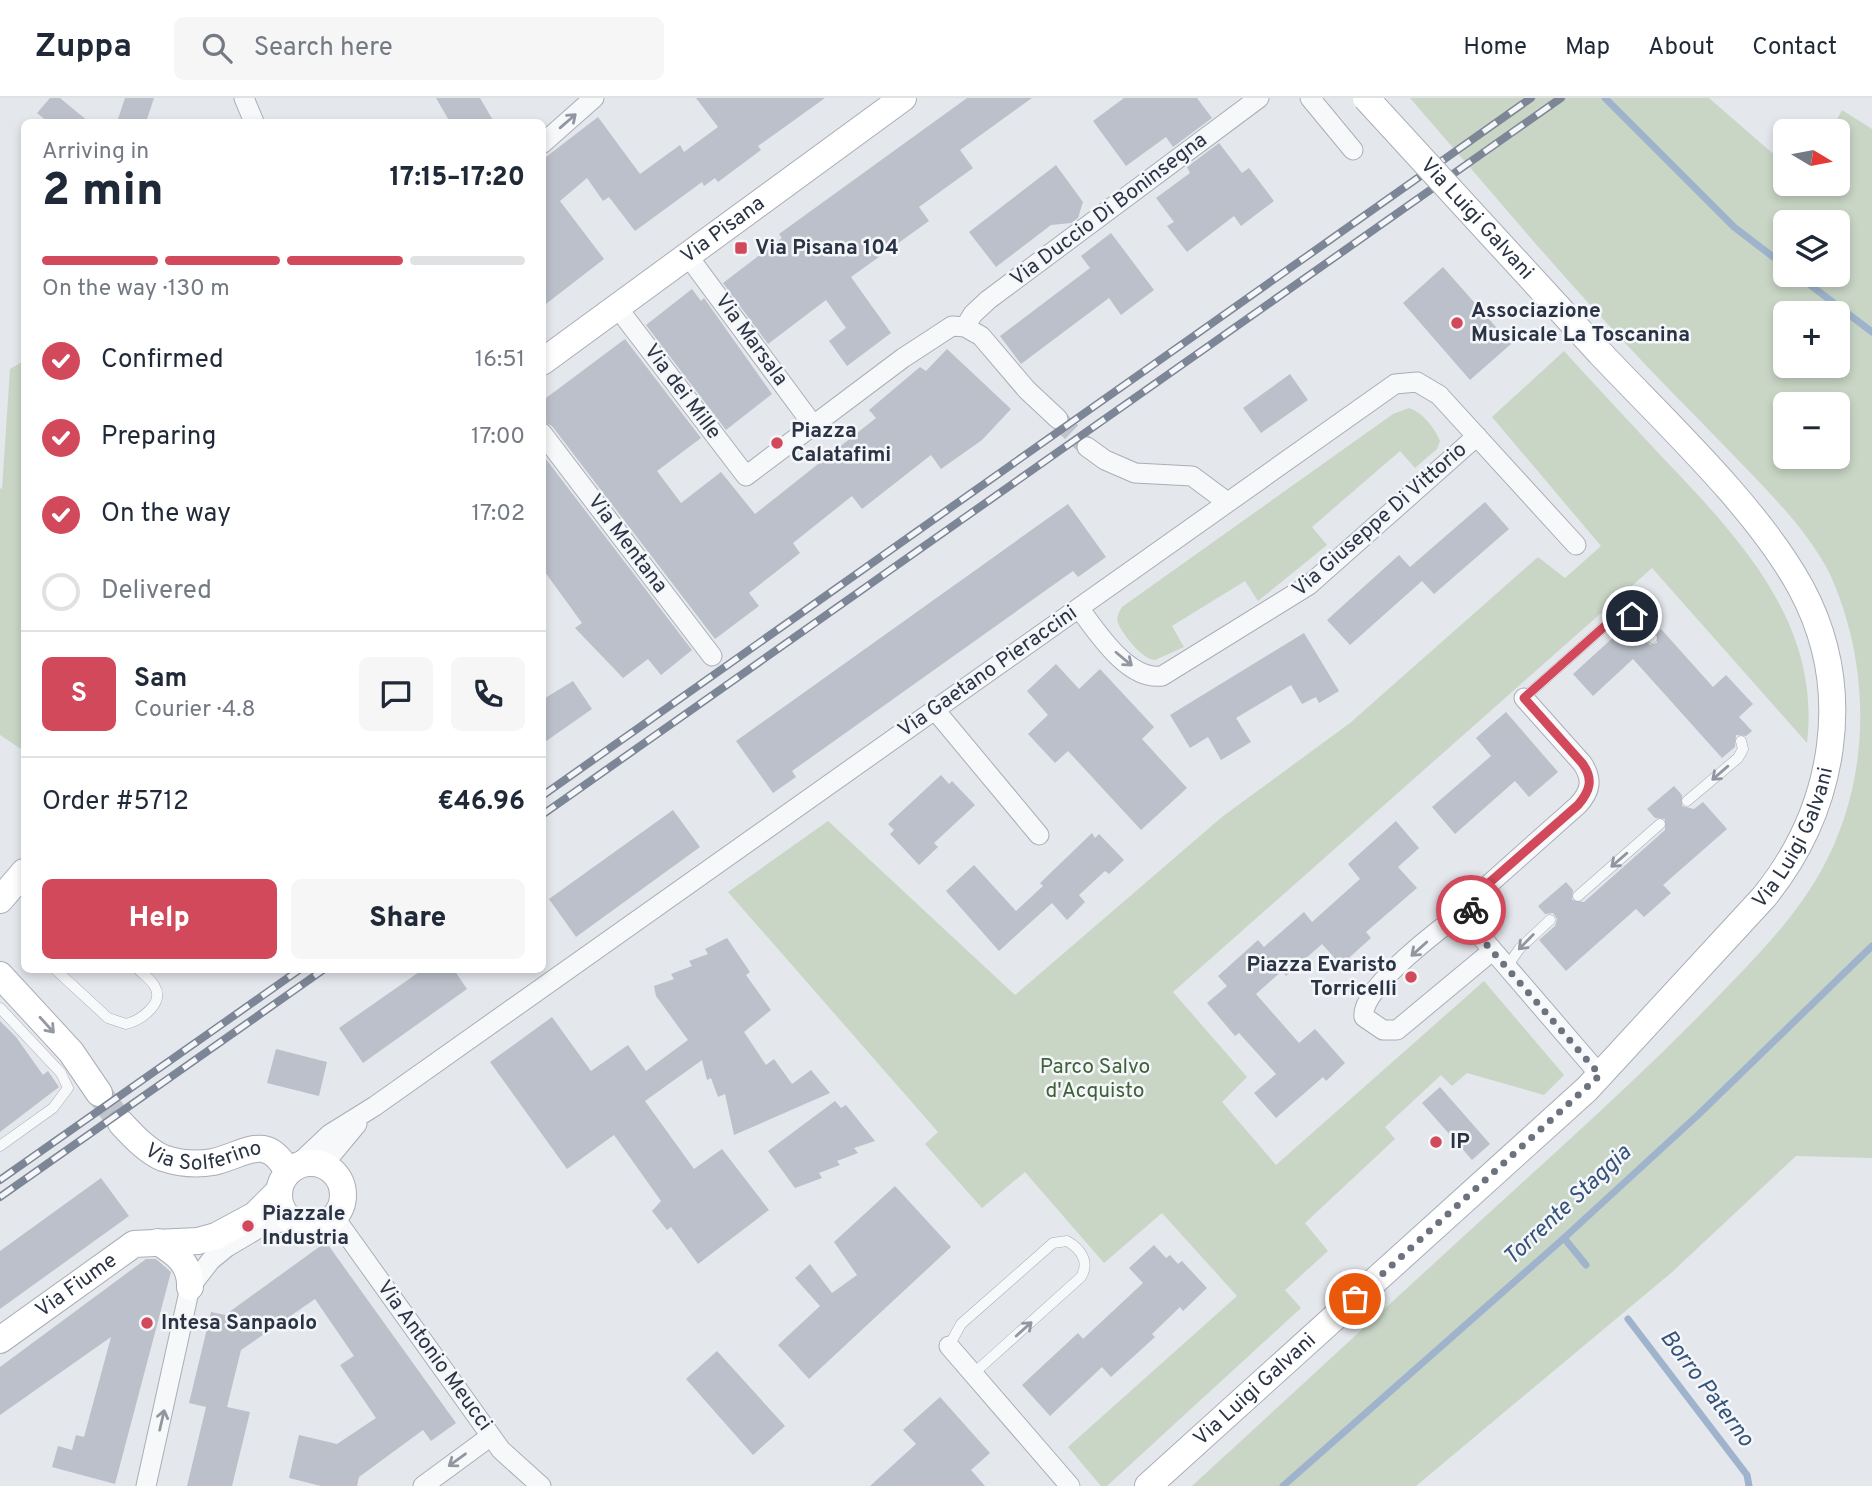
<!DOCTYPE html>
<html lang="en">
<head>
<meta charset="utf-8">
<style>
  :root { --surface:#fff; --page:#f6f6f7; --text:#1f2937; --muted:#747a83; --line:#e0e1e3; --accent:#d1495b }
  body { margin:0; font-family:Overpass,sans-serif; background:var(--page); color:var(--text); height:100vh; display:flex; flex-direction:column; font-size:26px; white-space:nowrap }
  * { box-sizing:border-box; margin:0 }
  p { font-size:23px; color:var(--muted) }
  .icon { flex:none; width:38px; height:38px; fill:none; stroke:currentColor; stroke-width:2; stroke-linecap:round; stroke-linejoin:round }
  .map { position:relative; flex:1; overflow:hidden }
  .details { position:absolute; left:21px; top:21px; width:525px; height:854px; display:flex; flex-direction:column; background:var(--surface); border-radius:10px; box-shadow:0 4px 10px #0003 }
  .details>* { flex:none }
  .needle { width:46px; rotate:100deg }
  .tools { position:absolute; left:1773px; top:21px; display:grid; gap:14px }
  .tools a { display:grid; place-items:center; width:77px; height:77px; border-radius:10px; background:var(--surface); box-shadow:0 4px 10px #0003; font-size:35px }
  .pin { position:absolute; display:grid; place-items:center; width:60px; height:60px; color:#fff; margin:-30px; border:4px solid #fff; border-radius:50%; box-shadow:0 2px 7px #0007 }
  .courier { position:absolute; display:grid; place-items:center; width:70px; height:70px; margin:-35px; border:5px solid #d1495b; border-radius:50%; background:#fff; color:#222; box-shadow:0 2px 9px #0007 }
  .summary em { font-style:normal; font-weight:800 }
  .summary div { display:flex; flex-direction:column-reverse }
  .summary { display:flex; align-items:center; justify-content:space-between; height:119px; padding:0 21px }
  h1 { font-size:46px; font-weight:800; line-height:52px }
  .bar { display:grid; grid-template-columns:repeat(4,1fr); gap:10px 7px; align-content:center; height:84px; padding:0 21px }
  .bar i { height:9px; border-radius:5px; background:var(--line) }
  .bar .selected { background:var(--accent) }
  .bar p { grid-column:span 4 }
  .line { display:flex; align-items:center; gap:18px; padding:0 21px; border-top:2px solid var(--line) }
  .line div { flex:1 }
  .round { display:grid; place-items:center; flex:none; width:74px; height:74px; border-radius:10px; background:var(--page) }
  ol { padding:0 21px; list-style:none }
  li { display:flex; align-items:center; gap:21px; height:77px }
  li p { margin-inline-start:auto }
  li .icon { padding:7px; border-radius:50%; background:var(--accent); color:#fff; stroke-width:4 }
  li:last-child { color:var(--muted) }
  li i { width:38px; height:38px; border:4px solid var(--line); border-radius:50% }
  .cta { display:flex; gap:14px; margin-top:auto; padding:14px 21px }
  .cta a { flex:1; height:80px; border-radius:10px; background:var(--accent); color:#fff; font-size:28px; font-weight:800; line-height:80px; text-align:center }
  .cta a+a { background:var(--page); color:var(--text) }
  header { display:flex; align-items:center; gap:42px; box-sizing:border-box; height:98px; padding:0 35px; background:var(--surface); border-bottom:2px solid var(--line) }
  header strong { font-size:33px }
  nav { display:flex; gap:38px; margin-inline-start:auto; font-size:24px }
  .search { width:490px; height:63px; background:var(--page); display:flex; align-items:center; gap:18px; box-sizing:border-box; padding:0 24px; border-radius:10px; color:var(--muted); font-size:26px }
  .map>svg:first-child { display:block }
  .green { fill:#c9d6c5; fill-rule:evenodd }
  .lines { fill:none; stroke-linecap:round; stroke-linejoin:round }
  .stream { stroke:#9fb4cc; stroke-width:7 }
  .building { fill:#bbc0ca }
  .street-tunnel { stroke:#bfc3cb; stroke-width:19; stroke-dasharray:19 10; stroke-linecap:butt }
  .secondary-tunnel { stroke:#bfc3cb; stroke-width:26; stroke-dasharray:26 13; stroke-linecap:butt }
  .lane-casing { stroke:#a9aeb7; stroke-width:11 }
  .street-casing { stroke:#a9aeb7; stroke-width:21 }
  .secondary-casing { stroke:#a9aeb7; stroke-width:28 }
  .lane { stroke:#f7f8fa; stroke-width:10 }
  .street { stroke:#f7f8fa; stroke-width:19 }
  .secondary { stroke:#fff; stroke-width:26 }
  .rail-casing { stroke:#7d8696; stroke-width:8 }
  .rail { stroke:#f4f6f9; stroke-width:5; stroke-dasharray:16; stroke-linecap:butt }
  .secondary-bridge-casing { stroke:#a9aeb7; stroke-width:28; stroke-linecap:butt }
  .secondary-bridge { stroke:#fff; stroke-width:26 }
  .oneway { stroke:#9196a0 }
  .oneway2 { stroke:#959aa2 }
  .done { stroke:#6c737f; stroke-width:7; stroke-dasharray:0 12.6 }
  .route { stroke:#d1495b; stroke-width:9 }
  .poi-dot { fill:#d1495b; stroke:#f4f6f9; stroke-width:2.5 }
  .labels { text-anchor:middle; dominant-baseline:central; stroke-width:5; stroke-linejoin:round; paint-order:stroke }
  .street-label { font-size:21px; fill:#2b3445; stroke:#f4f6f9 }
  .poi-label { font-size:21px; font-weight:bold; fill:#2b3445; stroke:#f4f6f9; text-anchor:start }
  .park-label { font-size:21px; fill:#3f6138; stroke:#f4f6f9 }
  .water-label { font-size:23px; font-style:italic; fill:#34527a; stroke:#f4f6f9 }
</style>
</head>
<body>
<header>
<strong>Zuppa</strong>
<div class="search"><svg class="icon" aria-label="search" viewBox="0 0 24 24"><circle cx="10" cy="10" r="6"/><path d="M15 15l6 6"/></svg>Search here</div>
<nav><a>Home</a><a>Map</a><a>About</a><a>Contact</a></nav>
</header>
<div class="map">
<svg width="1872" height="1388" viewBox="0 0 1872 1388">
  <rect width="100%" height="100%" fill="#e4e7ec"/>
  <path class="green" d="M1410,0H1709L1785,66V86H1838V33H1831L1842,12L1872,31V1060L1796,1058L1671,1175L1416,1388H1192C1314,1276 1435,1164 1557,1053C1616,999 1674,945 1729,887C1763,852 1797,816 1821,773C1872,681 1872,568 1829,474C1806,431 1770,395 1737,361C1697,319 1655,278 1616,235C1545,159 1478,78 1410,0ZM1838,124V177H1785V124ZM1785,215H1838V268H1785ZM1838,306V359H1785V306Z
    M1564,253C1597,289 1631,326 1665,362C1741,442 1821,526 1807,645L1652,470L1173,894L1247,979L1222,1004L1276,1067L1484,883L1564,977L1544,997L1467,975L1452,988L1441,977L1385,1029L1395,1041L1305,1125L1328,1153L1285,1192L1301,1210L1107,1388H1101L1068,1349L1237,1198L1162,1115L1104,1165L1025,1074L982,1110L925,1046L938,1034L728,794L828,723L1015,897L1222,719L1350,625L1538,459L1565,480L1601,448L1492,319Z
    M24,263V653L0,637V390L2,391L10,271Z
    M1409,310C1422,314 1435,330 1440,343L1437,351L1415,370L1400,353L1312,429L1327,447L1258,503L1245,483L1172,528L1184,549L1155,562C1143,562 1123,537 1118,525C1116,519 1119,514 1122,509L1393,316Z"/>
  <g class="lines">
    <path class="stream" d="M1605,0L1734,129L1785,168
      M1797,177L1872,234
      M1564,1140L1586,1167
      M1628,1221L1747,1377L1749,1388
      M1283,1388L1564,1140L1698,1017L1872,848"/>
  </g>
  <path class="building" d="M50,0H60L89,24H48L37,15Z
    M125,0H154L146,24H117Z
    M436,0H480L494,24H450Z
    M696,0H825L758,48L761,52L718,84L715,80L704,88L702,84L635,133L609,99L603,103L587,80L560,103L604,161L542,209V62L598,19L640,76L680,47L684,54L718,29Z
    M967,0H1032L960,52L973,70L919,109L929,123L851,179L891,235L847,268L829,243L846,230L826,202L768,246L723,185L782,140L779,136Z
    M1124,0H1197L1212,20L1173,49L1166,39L1126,68L1093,23Z
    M1219,45L1242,75L1249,70L1274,103L1241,128L1234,118L1187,154L1167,128L1174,124L1156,100L1190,75L1187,69Z
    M1056,67L1083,104L1078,120L1071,125L1051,127L996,169L969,134Z
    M1111,135L1154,192L1121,217L1109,200L1021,266L1000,238L1090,170L1081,158Z
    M1443,169L1511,246L1470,282L1403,205Z
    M692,191L701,203L704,200L772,296L726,332L646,227Z
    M625,241L701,340L657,373L681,405L721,374L755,416L876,320L869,312L920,269L926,273L947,251L1011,311L982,342L941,371L931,357L862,411L852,398L793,445L800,455L749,495L759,508L715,541L552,328L542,323V303Z
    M1290,276L1308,302L1261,335L1243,310Z
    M542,356L692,552L661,577L648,561L623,580L575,530L582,525L542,470Z
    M1485,404L1509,431L1434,496L1422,483L1350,547L1327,522L1399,457L1410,469Z
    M1068,406L1106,459L1078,479L1073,473L792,673L796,679L773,695L736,643Z
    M1628,526L1650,547L1657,545V535L1661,531L1713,589L1726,577L1753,606L1739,619L1752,633L1746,638L1736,637L1735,649L1722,660L1633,561L1593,598L1573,576Z
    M1304,535L1339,593L1319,605L1316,599L1302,606L1291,587L1236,620L1251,644L1221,662L1208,639L1190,650L1170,617Z
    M1056,566L1079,591L1100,571L1154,629L1142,641L1187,690L1141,732L1068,653L1055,665L1028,636L1048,617L1027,593Z
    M573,583L592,611L542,646V602Z
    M1506,614L1558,674L1529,699L1515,683L1455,736L1432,709L1491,658L1476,640Z
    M941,677L949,686L952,683L975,707L934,745L938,749L919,767L890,736L894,732L888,726Z
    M1674,688L1682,697V708L1694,711L1703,704L1727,731L1663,787L1671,795L1644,819L1636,811L1566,873L1539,842L1555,828L1557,821L1553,815L1545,816L1538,808L1566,784L1573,792L1572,802L1584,804L1665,732V721L1655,720L1647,711Z
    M673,712L700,749L576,839L549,801Z
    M1396,723L1419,750L1398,769L1417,790L1366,834L1371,840L1341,867L1322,846L1286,878L1282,873L1256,896L1299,945L1315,931L1345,965L1326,983L1323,979L1276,1020L1254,995L1276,976L1239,935L1235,938L1207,905L1227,888L1218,878L1258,842L1264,849L1304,814L1312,824L1360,781L1348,766Z
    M1092,735L1095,740L1099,736L1124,762L1109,776L1105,773L1079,797L1085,804L1067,822L1052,805L999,853L946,793L974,767L1016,813L1043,788L1040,785Z
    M727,840L750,874L746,877L771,912L744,934L766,967L774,961L792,986L811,972L830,995L734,1037L725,996L718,999L711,980L707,982L702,962L645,1003L694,1071L722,1051L769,1112L698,1166L671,1129L667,1132L652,1113L661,1103L614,1037L567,1071L490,964L552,919L591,973L628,947L646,973L688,942L656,898L654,888L674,881L671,876L692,868L689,863L708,856L705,851Z
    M422,872H454L467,891L363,965L339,930Z
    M0,923L16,939L43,977L48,973L59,989L0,1034Z
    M276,951L327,964L319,998L267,985Z
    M1440,989L1490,1046L1472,1062L1422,1005Z
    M835,1003L841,1010L846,1007L875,1043L854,1050L858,1055L837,1063L840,1067L819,1075L822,1080L795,1090L768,1053Z
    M101,1080L129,1118L0,1211V1153Z
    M895,1088L951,1149L809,1281L778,1247L820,1208L795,1180L810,1166L832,1195L857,1177L834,1144Z
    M326,1144L456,1325L431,1343L423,1332L359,1379L357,1388H321L289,1380L299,1337L337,1346L376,1320L340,1267L354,1258L315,1201L241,1252L227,1309L250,1314L232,1388H187L206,1309L189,1305L211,1214L225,1217Z
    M1154,1147L1166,1160L1170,1157L1178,1166L1182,1163L1207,1190L1183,1213L1180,1209L1152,1236L1155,1239L1111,1279L1102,1269L1050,1318L1022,1287L1078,1235L1083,1241L1143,1185L1129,1170Z
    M146,1161H156L171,1174L115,1386L52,1369L58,1348L72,1352L76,1337L84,1339L111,1239L0,1317V1269Z
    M717,1253L785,1328L753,1357L686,1281Z
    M940,1299L990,1355L971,1372L985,1388H870L916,1346L903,1332Z"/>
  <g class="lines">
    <path class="street-tunnel" d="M1058,321L1087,349"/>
    <path class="secondary-tunnel" d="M99,995L121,1025"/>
    <defs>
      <path id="lane" d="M1524,600L1615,519L1632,518L1652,540
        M1687,703L1738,660L1743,651L1741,643
        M1578,798L1660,726
        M1506,870L1520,850L1550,822
        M56,872L108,920L126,926C139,923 165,906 155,889C152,882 144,877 139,872
        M0,910L61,975L68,990L53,1010L0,1048
        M949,1248L961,1226L1053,1145L1067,1143C1081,1151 1090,1164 1081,1179L973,1276"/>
      <path id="street" d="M244,0L254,24
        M1310,0L1353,52
        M542,46L594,0
        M688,158L813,327
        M617,209L746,378L903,260L952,228L965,229L981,238L1027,292L1058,321
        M965,229L973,216L988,202L1259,0
        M542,335L712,558
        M1087,349L1105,362L1135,375L1192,378L1227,404
        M1079,510C1097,534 1128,583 1162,578L1309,487L1477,338
        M1524,600L1582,665C1593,681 1591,693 1578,707L1478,796L1471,817L1477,834L1600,977
        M935,612L1039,737
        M1472,808C1447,825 1359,890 1364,919L1383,932H1397L1492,853
        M323,1067L357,1026
        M296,1068L330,1036L375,1008L1395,286L1417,284L1439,297L1576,447
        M335,1120L501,1352L541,1388
        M949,1248L1070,1388
        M146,1388L190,1189L211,1162L227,1149L266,1126L291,1123
        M423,1388L491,1338"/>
      <g id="secondary">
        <path id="s1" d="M542,264L903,0"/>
        <path d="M0,802L24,774"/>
        <path d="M0,877L71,954L99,995"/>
        <path id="s2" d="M121,1025C133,1038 147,1053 163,1060C178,1065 197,1067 213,1064C245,1057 266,1033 288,1074"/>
        <circle cx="311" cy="1097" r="32"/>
        <path d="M158,1144C176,1155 191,1166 190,1189"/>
        <path id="s3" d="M0,1242L134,1146L198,1143L216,1138L255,1117L279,1093"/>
        <path id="s4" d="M1148,1388L1587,991L1764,799C1835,711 1856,592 1801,490C1757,409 1664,323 1600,255"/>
      </g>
    </defs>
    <use href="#lane" class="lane-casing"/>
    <use href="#street" class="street-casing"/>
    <use href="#secondary" class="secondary-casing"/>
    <use href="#lane" class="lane"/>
    <use href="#street" class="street"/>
    <use href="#secondary" class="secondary"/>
    <defs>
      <path id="rail" d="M542,698L1531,0
        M542,717L1561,0
        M0,1082L299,872
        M0,1099L323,872"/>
    </defs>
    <use href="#rail" class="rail-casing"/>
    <use href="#rail" class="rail"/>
    <defs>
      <g id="secondary-bridge">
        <path id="s5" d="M1366,0L1600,255"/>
      </g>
    </defs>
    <use href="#secondary-bridge" class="secondary-bridge-casing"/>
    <use href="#secondary-bridge" class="secondary-bridge"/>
  </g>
  <defs><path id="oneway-shaft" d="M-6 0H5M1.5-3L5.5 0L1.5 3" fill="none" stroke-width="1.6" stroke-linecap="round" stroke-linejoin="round" transform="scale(1.75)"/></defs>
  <g class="oneway">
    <use href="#oneway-shaft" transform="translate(568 23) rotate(-41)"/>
    <use href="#oneway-shaft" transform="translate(1124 561) rotate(40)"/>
    <use href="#oneway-shaft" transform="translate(1720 675) rotate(139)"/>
    <use href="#oneway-shaft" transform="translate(1619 762) rotate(139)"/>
    <use href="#oneway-shaft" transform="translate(1526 844) rotate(134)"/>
    <use href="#oneway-shaft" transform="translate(1419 851) rotate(138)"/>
    <use href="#oneway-shaft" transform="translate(1024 1231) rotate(-42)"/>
    <use href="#oneway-shaft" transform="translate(162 1322) rotate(-77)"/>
    <use href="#oneway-shaft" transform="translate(457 1362) rotate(144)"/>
  </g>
  <use class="oneway2" href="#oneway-shaft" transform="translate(47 927) rotate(48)"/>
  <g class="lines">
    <path class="done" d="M1355,1201L1600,977L1480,839L1472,825L1471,812"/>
    <path class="route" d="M1471,812L1481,792L1578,707C1590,693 1594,681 1582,665L1524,600L1615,519L1632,518"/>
  </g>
  <g class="poi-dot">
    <rect x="734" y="143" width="14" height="14" rx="3.5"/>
    <circle cx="1457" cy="225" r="7"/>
    <circle cx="777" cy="345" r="7"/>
    <circle cx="1411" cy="879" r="7"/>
    <circle cx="1436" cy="1044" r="7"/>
    <circle cx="248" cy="1128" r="7"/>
    <circle cx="147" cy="1225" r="7"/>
  </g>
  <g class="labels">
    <g class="street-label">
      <text transform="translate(1109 112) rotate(-37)">Via Duccio Di Boninsegna</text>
      <text stroke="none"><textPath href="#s5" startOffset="164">Via Luigi Galvani</textPath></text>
      <text stroke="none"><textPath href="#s1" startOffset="224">Via Pisana</textPath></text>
      <text transform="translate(751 242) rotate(54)">Via Marsala</text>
      <text transform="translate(682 294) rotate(53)">Via dei Mille</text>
      <text transform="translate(1380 422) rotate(-41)">Via Giuseppe Di Vittorio</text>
      <text transform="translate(627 446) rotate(53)">Via Mentana</text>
      <text transform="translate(988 574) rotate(-35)">Via Gaetano Pieraccini</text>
      <text stroke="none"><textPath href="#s4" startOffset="920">Via Luigi Galvani</textPath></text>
      <text stroke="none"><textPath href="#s2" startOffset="96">Via Solferino</textPath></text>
      <text stroke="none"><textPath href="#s3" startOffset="94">Via Fiume</textPath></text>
      <text transform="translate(434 1258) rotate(54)">Via Antonio Meucci</text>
      <text stroke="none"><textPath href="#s4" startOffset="144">Via Luigi Galvani</textPath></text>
    </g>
    <g class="poi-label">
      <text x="755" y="150">Via Pisana 104</text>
      <text x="1471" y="213">Associazione<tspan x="1471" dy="24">Musicale La Toscanina</tspan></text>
      <text x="791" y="333">Piazza<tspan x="791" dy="24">Calatafimi</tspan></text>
      <text x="1397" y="867" text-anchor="end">Piazza Evaristo<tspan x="1397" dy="24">Torricelli</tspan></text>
      <text x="1450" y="1044">IP</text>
      <text x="262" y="1116">Piazzale<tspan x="262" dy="24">Industria</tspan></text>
      <text x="161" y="1225">Intesa Sanpaolo</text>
    </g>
    <g class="park-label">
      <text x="1095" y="969">Parco Salvo<tspan x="1095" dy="24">d'Acquisto</tspan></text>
    </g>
    <g class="water-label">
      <text transform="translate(1568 1108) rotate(-43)">Torrente Staggia</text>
      <text transform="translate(1706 1291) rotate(53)">Borro Paterno</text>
    </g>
  </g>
</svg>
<div class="tools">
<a><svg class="needle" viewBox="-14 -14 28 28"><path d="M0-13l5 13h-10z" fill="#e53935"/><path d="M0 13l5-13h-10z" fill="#747a83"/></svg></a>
<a><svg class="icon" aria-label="layers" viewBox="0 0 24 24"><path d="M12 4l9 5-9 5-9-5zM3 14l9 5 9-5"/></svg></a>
<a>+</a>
<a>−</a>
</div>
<div class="pin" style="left:1355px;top:1201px;background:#ea580c"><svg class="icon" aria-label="bag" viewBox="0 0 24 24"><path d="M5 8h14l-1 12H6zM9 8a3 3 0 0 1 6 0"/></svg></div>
<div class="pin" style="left:1632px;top:518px;background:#1f2937"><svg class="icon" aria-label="home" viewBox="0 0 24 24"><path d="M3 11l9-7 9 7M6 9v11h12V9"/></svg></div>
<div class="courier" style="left:1471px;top:812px"><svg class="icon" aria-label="bike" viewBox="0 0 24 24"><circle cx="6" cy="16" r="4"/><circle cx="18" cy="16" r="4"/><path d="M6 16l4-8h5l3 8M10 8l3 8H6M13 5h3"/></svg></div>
<section class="details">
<div class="summary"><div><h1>2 min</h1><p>Arriving in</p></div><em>17:15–17:20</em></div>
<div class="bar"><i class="selected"></i><i class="selected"></i><i class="selected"></i><i></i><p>On the way · 130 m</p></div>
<ol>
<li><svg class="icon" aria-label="check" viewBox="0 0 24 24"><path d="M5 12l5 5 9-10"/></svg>Confirmed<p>16:51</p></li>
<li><svg class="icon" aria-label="check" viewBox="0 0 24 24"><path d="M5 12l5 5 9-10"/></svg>Preparing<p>17:00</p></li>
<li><svg class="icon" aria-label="check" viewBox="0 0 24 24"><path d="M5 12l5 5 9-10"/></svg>On the way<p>17:02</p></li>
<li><i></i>Delivered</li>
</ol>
<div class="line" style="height:126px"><b class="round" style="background:var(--accent);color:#fff">S</b><div><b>Sam</b><p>Courier · 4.8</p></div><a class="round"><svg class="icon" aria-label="chat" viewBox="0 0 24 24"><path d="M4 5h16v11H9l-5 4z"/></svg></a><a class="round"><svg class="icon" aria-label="phone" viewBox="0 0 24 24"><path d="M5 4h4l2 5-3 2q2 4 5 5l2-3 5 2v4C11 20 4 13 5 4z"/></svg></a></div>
<div class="line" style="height:91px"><div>Order #5712</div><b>€46.96</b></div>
<div class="cta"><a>Help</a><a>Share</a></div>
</section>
</div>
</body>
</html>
